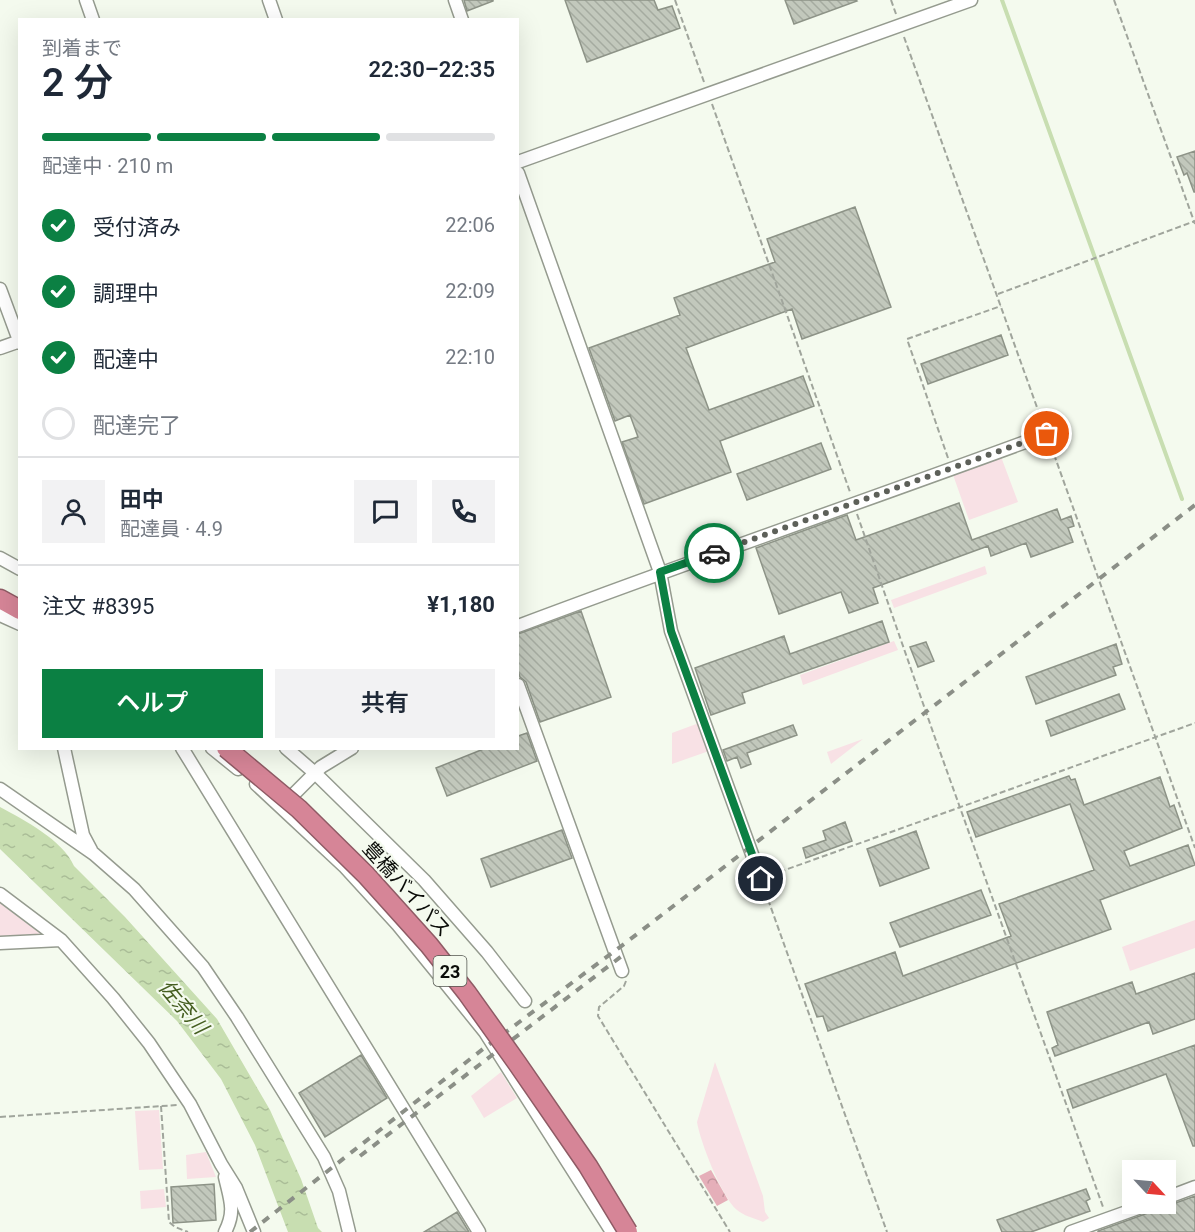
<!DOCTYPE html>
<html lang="ja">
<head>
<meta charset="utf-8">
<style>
  :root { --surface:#fff; --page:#f2f2f3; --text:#1f2937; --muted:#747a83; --line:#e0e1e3; --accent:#0b8043 }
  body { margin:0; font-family:Roboto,"Noto Sans JP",sans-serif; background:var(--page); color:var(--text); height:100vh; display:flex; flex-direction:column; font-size:22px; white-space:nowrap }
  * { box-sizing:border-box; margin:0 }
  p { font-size:20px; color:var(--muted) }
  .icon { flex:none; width:33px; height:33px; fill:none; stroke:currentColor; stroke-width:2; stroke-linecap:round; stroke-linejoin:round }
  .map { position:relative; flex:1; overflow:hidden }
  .drawer { position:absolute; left:18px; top:18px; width:501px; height:732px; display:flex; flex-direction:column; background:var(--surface); border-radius:0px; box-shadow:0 6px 24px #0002 }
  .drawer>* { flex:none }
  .needle { width:39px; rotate:116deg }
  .fabs { position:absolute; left:1122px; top:1160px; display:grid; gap:12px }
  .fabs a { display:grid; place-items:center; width:54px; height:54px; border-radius:0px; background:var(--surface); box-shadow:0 6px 24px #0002; font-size:30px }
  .pin { position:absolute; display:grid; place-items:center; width:51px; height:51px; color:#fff; margin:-26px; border:3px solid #fff; border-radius:50%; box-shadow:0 2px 6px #0007 }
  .courier { position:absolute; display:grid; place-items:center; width:60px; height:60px; margin:-30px; border:4px solid #0b8043; border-radius:50%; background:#fff; color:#222; box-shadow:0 2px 8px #0007 }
  .head em { font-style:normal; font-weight:600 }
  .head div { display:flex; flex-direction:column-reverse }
  .head { display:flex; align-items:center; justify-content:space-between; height:102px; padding:0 24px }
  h1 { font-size:39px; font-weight:600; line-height:45px }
  .bar { display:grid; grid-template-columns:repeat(4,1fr); gap:9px 6px; align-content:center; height:72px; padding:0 24px }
  .bar i { height:8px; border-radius:4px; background:var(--line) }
  .bar .selected { background:var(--accent) }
  .bar p { grid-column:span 4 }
  .line { display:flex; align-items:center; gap:15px; padding:0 24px; border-top:2px solid var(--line) }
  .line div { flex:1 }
  .round { display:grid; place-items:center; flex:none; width:63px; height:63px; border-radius:0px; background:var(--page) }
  ol { padding:0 24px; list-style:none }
  li { display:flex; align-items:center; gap:18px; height:66px }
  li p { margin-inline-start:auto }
  li .icon { padding:6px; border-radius:50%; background:var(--accent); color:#fff; stroke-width:4 }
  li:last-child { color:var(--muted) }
  li i { width:33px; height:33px; border:3px solid var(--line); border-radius:50% }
  .cta { display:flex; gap:12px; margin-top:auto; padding:12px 24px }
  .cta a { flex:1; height:69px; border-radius:0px; background:var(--accent); color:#fff; font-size:24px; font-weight:600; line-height:69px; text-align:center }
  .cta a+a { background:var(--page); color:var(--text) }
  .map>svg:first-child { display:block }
  .grass { fill:#f8e1e5 }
  .forest { fill:url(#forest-crowns) }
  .water { fill:url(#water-ripples) }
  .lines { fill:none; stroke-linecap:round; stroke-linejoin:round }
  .stream { stroke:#c8deb1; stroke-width:4 }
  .building { fill:url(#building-back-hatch); stroke:#8d9387; stroke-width:1.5 }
  .minor-casing { stroke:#959b8f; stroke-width:15 }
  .highway-casing { stroke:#8f5b65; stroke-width:21 }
  .path { stroke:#a0a59c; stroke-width:2; stroke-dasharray:6 3; stroke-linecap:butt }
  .minor { stroke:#fff; stroke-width:12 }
  .highway { stroke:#d68597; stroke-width:18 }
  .rail { stroke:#8b8f87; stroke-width:4; stroke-dasharray:8 8; stroke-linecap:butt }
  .highway-bridge-casing { stroke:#8f5b65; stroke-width:21; stroke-linecap:butt }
  .highway-bridge { stroke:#d68597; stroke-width:18 }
  .done { stroke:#5d6059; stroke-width:6; stroke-dasharray:0 10.8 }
  .route { stroke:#0b8043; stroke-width:8 }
  .labels { text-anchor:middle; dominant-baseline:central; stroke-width:4.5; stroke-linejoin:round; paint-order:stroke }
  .shield { fill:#f4faee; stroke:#51544e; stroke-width:1.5 }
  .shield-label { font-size:18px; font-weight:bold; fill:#0b0d09 }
  .street-label { font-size:20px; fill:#0b0d09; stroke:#f4faee }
  .water-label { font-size:21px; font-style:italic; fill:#455e20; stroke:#f4faee }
</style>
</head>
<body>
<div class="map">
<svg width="1195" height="1232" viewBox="0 0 1195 1232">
  <defs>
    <pattern id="forest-crowns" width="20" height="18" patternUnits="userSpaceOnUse" patternTransform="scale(1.5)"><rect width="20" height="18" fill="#e5afb9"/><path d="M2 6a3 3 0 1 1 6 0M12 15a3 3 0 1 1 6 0" fill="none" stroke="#c3959e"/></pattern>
    <pattern id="water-ripples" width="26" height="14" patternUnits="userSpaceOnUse" patternTransform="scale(1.5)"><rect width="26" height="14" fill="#c8deb1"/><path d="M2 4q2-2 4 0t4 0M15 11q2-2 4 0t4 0" fill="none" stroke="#aabd97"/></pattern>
    <pattern id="building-back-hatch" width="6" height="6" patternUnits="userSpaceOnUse" patternTransform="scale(1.5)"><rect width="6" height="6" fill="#c2c8bc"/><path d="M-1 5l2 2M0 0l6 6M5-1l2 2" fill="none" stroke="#a5aba0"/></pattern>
  </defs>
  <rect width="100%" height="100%" fill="#f4faee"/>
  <path class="grass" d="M1000,454L1018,502L969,520L952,472Z
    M985,566L987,574L894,608L891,600Z
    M894,641L898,650L803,685L800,675Z
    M699,723L709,751L672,764V733Z
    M863,739L831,764L827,752Z
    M0,903L42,935L0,937Z
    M1195,920V948L1130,971L1122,947Z
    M715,1062L763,1196L765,1212L769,1218L763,1222C754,1218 744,1216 737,1210C722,1198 700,1141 697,1122Z
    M501,1072L517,1098L484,1118L471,1096Z
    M159,1110L163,1169L139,1170L135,1111Z
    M206,1152L216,1177L187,1179L186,1155Z
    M164,1189L166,1207L141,1209L140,1191Z"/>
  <path class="forest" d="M711,1170L728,1200L717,1206L699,1176Z"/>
  <path class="water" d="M0,807C24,820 63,840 74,866L125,917L217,1019L270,1110L301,1179L318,1228L322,1232H288L255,1145L221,1079L177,1021L0,849Z"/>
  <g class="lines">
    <path class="stream" d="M1002,0L1182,499"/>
  </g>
  <path class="building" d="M464,0H493V1L467,11Z
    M565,0H654L658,10L672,6L680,28L587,62Z
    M785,0H856L857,1L794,24Z
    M1195,151V192H1194L1187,173L1184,175L1177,157Z
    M855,207L891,307L802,339L792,309L686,348L709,410L803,376L814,406L720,441L731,472L644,504L622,442L638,437L630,415L615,421L589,348L680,315L674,298L775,262L767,239Z
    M1001,335L1008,355L928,384L921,364Z
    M821,443L831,469L747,500L737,474Z
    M959,503L972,540L1057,509L1061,520L1071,516L1074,526L1068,528L1073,542L1031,557L1026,543L991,556L988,546L873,588L878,603L849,613L841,592L779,614L756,548L847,515L856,540Z
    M581,611L611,697L540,722L526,682L520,677L518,671V634Z
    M882,621L889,642L742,693L745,703L711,715L695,668L784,636L790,654Z
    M926,642L934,661L918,667L910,647Z
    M1116,644L1122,664L1113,667L1116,675L1036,704L1026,677Z
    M1119,694L1125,709L1051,736L1046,721Z
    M793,725L797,735L747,753L751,764L741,768L737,757L727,761L723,750Z
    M527,733L537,761L447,796L436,768L486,748H518V736Z
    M1069,776L1071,780L1075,779L1084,805L1160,777L1170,807L1174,805L1182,828L1124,851L1130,866L1188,845L1195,865L1100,900L1111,929L828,1031L823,1016L817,1017L805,984L895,952L903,976L1011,936L999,904L1094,870L1070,804L976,837L967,812Z
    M845,822L852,841L806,858L803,848L826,840L823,831Z
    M562,830L572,858L491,887L481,859Z
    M916,831L929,868L880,886L867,849Z
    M981,890L991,915L900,947L890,923Z
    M1195,973V1019L1153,1034L1149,1022L1055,1056L1052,1048L1058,1045L1047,1012L1132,982L1136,994Z
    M1195,1045V1146H1193L1166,1074L1073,1108L1067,1090Z
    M361,1055L387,1098L325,1137L299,1093Z
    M214,1184L216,1220L173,1223L171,1187Z
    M1086,1189L1090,1199L1086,1201L1090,1211L1031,1232H1002L997,1220Z
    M1195,1196V1232H1098V1231Z
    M457,1212L469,1232H424Z"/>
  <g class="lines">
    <defs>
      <path id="minor" d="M86,0L93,20
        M269,0L276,20
        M455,0L462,20
        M518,162L971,0
        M518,173L660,572L671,631L761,879
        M0,289L20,343
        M0,348L20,341
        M0,558L20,569
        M0,615L20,624
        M518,626C693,560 871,499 1047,434
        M518,685L622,971
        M64,748L83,835L91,850
        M182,748L479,1232
        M212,748L238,769
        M286,748L316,774L424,880L487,952L525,1001
        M256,784L344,866L398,925L447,985L485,1032L612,1232
        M0,789L94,854L134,889L203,967L237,1017L324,1157L339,1191L349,1232
        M284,804L321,767L352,748
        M0,894L61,940L113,998L149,1043L190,1104L221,1164L236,1188L254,1232
        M0,943L61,940
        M225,1177C230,1199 236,1211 225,1232
        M1166,1198L1195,1187
        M1071,1232L1152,1203"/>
      <path id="highway" d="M0,599L20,610"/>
    </defs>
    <use href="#minor" class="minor-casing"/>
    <use href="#highway" class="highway-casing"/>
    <path class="path" d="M675,0L704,82
      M891,0L896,14
      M1114,0L1195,224
      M904,37L1043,424
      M712,104L850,492
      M998,294L1195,221
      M1051,446L1195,848
      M948,458L907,339L1001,306
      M857,514L934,735L1103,1207
      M771,875L1195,723
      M765,891L887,1232
      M626,981L624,986L599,1007L598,1016L730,1232
      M161,1106L169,1222L175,1227L188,1232
      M0,1117L177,1105"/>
    <use href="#minor" class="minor"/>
    <use href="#highway" class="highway"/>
    <path class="rail" d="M360,1156L627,952
      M250,1232L483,1049L624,944L1195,505"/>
    <defs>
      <path id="highway-bridge" d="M226,748L299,809L366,875L429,945L467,993L517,1063L588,1166L628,1232"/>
    </defs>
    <use href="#highway-bridge" class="highway-bridge-casing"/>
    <use href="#highway-bridge" class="highway-bridge"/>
  </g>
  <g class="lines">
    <path class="done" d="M714,553L1047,434"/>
    <path class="route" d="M714,553L660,572L671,631L761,879"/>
  </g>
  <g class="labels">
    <rect class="shield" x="433.5" y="956" width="33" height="30" rx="4.5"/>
    <g class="shield-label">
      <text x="450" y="971">23</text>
    </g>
    <g class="street-label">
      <text transform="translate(407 889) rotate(48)">豊橋バイパス</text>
    </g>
    <g class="water-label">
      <text transform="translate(183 1007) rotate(50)">佐奈川</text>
    </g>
  </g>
</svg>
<div class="fabs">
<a><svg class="needle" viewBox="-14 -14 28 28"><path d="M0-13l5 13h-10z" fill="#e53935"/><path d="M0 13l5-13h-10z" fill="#747a83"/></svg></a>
</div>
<div class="pin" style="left:1047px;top:434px;background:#ea580c"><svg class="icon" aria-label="bag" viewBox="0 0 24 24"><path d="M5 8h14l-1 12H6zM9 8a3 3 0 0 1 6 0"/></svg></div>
<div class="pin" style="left:761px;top:879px;background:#1f2937"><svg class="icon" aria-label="home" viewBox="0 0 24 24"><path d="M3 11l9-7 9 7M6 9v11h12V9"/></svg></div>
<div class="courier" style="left:714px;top:553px"><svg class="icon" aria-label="car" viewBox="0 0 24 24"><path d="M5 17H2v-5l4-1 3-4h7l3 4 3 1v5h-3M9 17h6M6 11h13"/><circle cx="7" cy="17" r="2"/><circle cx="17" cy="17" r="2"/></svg></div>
<section class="drawer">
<div class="head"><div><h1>2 分</h1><p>到着まで</p></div><em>22:30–22:35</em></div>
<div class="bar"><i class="selected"></i><i class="selected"></i><i class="selected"></i><i></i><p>配達中 · 210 m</p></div>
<ol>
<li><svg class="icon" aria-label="check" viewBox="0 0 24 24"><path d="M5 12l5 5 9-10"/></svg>受付済み<p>22:06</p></li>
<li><svg class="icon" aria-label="check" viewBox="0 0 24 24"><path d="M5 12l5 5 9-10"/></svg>調理中<p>22:09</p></li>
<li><svg class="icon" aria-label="check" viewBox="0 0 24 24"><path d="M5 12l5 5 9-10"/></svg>配達中<p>22:10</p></li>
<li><i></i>配達完了</li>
</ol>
<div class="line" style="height:108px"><a class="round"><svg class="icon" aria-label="person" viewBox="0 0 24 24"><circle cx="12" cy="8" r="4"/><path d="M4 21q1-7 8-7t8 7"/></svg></a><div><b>田中</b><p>配達員 · 4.9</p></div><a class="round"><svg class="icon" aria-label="chat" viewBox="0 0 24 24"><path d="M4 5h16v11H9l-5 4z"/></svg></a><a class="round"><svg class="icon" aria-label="phone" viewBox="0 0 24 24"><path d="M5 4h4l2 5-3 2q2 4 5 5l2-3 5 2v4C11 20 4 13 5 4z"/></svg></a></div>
<div class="line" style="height:78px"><div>注文 #8395</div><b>¥1,180</b></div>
<div class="cta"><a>ヘルプ</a><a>共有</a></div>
</section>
</div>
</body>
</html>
